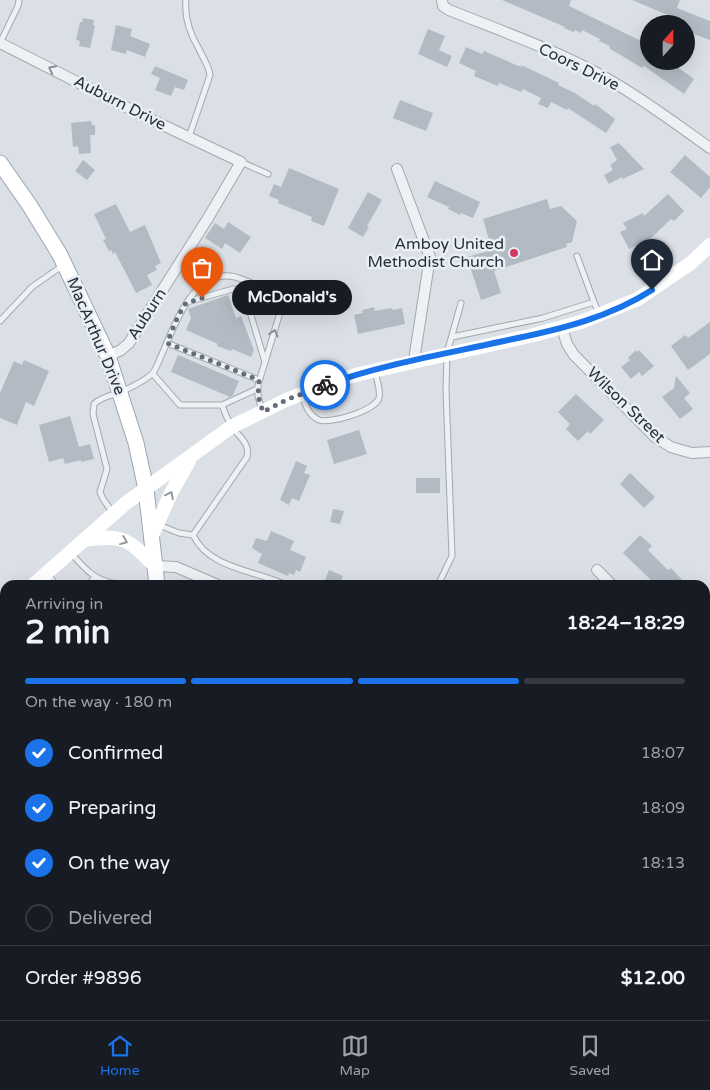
<!DOCTYPE html>
<html lang="en">
<head>
<meta charset="utf-8">
<style>
  :root { --surface:#171b24; --page:#20242c; --text:#f1f3f6; --muted:#9ea1a6; --line:#363941; --accent:#1a73e8 }
  body { margin:0; font-family:"Varela Round",sans-serif; background:var(--page); color:var(--text); height:100vh; display:flex; flex-direction:column; font-size:19px; white-space:nowrap }
  * { box-sizing:border-box; margin:0 }
  p { font-size:16px; color:var(--muted) }
  .icon { flex:none; width:28px; height:28px; fill:none; stroke:currentColor; stroke-width:2; stroke-linecap:round; stroke-linejoin:round }
  .map { position:relative; flex:1; overflow:hidden }
  .panel { position:absolute; left:0px; top:580px; width:710px; height:440px; display:flex; flex-direction:column; background:var(--surface); border-radius:15px 15px 0 0; box-shadow:0 5px 20px #0002 }
  .panel>* { flex:none }
  .needle { width:32px; rotate:21deg }
  .controls { position:absolute; left:640px; top:15px; display:grid; gap:10px }
  .controls a { display:grid; place-items:center; width:55px; height:55px; border-radius:50%; background:var(--surface); box-shadow:0 5px 20px #0002; font-size:25px }
  .pin { position:absolute; display:grid; place-items:center; width:42px; height:42px; color:#fff; margin:-51px -21px; border-radius:50% 50% 50% 0; rotate:-45deg; box-shadow:0 0 5px #0007 }
  .pin .icon { rotate:45deg }
  .courier { position:absolute; display:grid; place-items:center; width:50px; height:50px; margin:-25px; border:4px solid #1a73e8; border-radius:50%; background:#fff; color:#222; box-shadow:0 1px 6px #0007 }
  .bubble { position:absolute; height:35px; border-radius:18px; background:var(--surface); box-shadow:0 5px 20px #0002; font-size:16px; font-weight:800; line-height:35px; text-align:center }
  .head em { font-style:normal; font-weight:800 }
  .head div { display:flex; flex-direction:column-reverse }
  .head { display:flex; align-items:center; justify-content:space-between; height:85px; padding:0 25px }
  h1 { font-size:32px; font-weight:800; line-height:38px }
  .bar { display:grid; grid-template-columns:repeat(4,1fr); gap:8px 5px; align-content:center; height:60px; padding:0 25px }
  .bar i { height:6px; border-radius:4px; background:var(--line) }
  .bar .current { background:var(--accent) }
  .bar p { grid-column:span 4 }
  .line { display:flex; align-items:center; gap:12px; padding:0 25px; border-top:1px solid var(--line) }
  .line div { flex:1 }
  ol { padding:0 25px; list-style:none }
  li { display:flex; align-items:center; gap:15px; height:55px }
  li p { margin-inline-start:auto }
  li .icon { padding:5px; border-radius:50%; background:var(--accent); color:#fff; stroke-width:4 }
  li:last-child { color:var(--muted) }
  li i { width:28px; height:28px; border:2px solid var(--line); border-radius:50% }
  .tab-bar { display:flex; justify-content:space-around; align-items:center; height:70px; border-top:1px solid var(--line); background:var(--surface); font-size:14px; color:var(--muted) }
  .tab-bar a { display:grid; justify-items:center; gap:2px }
  .tab-bar .current { color:var(--accent) }
  .map>svg:first-child { display:block }
  .building { fill:#b2bac3 }
  .lines { fill:none; stroke-linecap:round; stroke-linejoin:round }
  .lane-casing { stroke:#a1a8b0; stroke-width:7 }
  .street-casing { stroke:#a1a8b0; stroke-width:12 }
  .primary-casing { stroke:#9aa6b2; stroke-width:17 }
  .lane { stroke:#eef1f4; stroke-width:5 }
  .street { stroke:#eef1f4; stroke-width:10 }
  .secondary { stroke:#fff; stroke-width:14 }
  .primary { stroke:#fff; stroke-width:15 }
  .oneway { stroke:#8a9098 }
  .oneway2 { stroke:#92989e }
  .done { stroke:#656e78; stroke-width:5; stroke-dasharray:0 9 }
  .route { stroke:#1a73e8; stroke-width:6 }
  .poi-dot { fill:#d23a5e; stroke:#eaeff4; stroke-width:2 }
  .labels { text-anchor:middle; dominant-baseline:central; stroke-width:5; stroke-linejoin:round; paint-order:stroke }
  .street-label { font-size:16px; fill:#25303c; stroke:#eaeff4 }
  .poi-label { font-size:16px; fill:#25303c; stroke:#eaeff4; text-anchor:end }
</style>
</head>
<body>
<div class="map">
<svg width="710" height="1020" viewBox="0 0 710 1020">
  <rect width="100%" height="100%" fill="#dbe0e6"/>
  <path class="building" d="M502,0H571L569,6L639,40L642,36L649,40V61H669L694,79L684,94L644,66L642,68L609,48L610,46L599,41L600,39L582,30L581,33L575,30L574,32L564,28L565,27Z
    M632,0H680L677,8L710,21V40L686,31V24H681L682,21Z
    M83,18L94,20L93,25L95,26L90,48L79,46L80,41L76,40L80,22H82Z
    M116,25L132,29L130,36L150,44L145,57L127,50L126,54L111,50Z
    M428,29L445,36L439,50L452,56L447,67L418,54Z
    M466,47L482,54L484,51L521,67V65L536,72L559,83L558,85L575,93L594,106L595,104L615,119L606,133L568,108L567,110L551,102L548,108L538,104L541,98L523,89L521,92L499,83L498,86L474,76L476,71L459,63Z
    M155,66L188,80L184,90L175,87L171,96L155,90L160,78L151,74Z
    M400,100L433,113L426,131L393,118Z
    M91,121L92,125H95V135H90L91,153L79,154L78,146L73,147L71,123Z
    M619,143L644,169L623,179L622,177L609,184L604,175L613,170L610,165L617,160L610,147Z
    M685,155L710,177V187L701,198L670,172Z
    M83,160L95,170L87,180L75,171Z
    M289,168L339,189L324,226L311,221L312,217L278,203L279,200L269,196L274,184L281,187Z
    M435,181L480,202L473,218L461,213L460,215L448,209L449,207L427,197Z
    M368,192L382,200L367,226L369,227L363,237L348,228Z
    M668,194L684,211L674,221L671,219L651,238L629,249L620,232L627,229L623,223L643,213L644,216Z
    M547,199L550,209L561,206L577,221L572,242L566,244L567,247L494,271L501,293L481,300L467,257L492,250L483,219Z
    M116,204L130,232L145,225L161,263L155,266L157,270L147,275L152,285L136,293L115,252L113,254L111,250L109,251L103,240L106,239L94,214Z
    M228,222L251,237L240,253L225,243L222,249L205,238L215,223L224,229Z
    M228,295L236,318L241,316L254,350L251,357L232,349L231,351L217,346L218,344L186,330L191,318L188,309Z
    M374,307L375,311L392,308L393,310L402,308L405,324L358,334L354,315L363,313L362,310Z
    M710,322V354L688,370L671,346L685,335L688,338Z
    M636,350L637,352L639,350L654,366L642,376L639,372L631,379L621,367L630,360L628,358Z
    M178,355L239,381L233,395L230,397L171,372Z
    M24,360L49,371L34,406L26,402L17,425L0,418V393L14,361L22,365Z
    M676,376L690,393L684,398L693,409L680,419L662,397L674,388Z
    M576,394L604,420L590,434L588,431L578,441L566,429L570,424L558,412Z
    M70,416L79,447L90,444L94,459L81,462V460L65,464L63,458L49,462L39,425Z
    M359,430L367,454L334,464L327,440Z
    M296,461L307,466L304,473L310,475L299,501L292,498L289,505L280,500Z
    M630,473L655,497L644,508L620,484Z
    M416,478H440V493H416Z
    M333,509L344,511L340,524L330,522Z
    M271,531L294,541L290,550L306,557L300,572L296,570L294,575L289,573L288,576L258,563L262,554L252,548L256,538L267,541Z
    M640,535L652,546L648,550L668,570L671,568L687,585H656L623,553Z
    M329,570L343,576L339,585H323Z"/>
  <g class="lines">
    <defs>
      <path id="lane" d="M186,0C184,18 190,34 199,49C203,58 209,66 210,75L189,137
        M0,43L18,6L19,0
        M241,162L268,174
        M577,256L594,302
        M187,302L233,289L244,292L265,362
        M0,321L32,287L62,266
        M452,337L543,318L594,302L599,314
        M167,343L259,380
        M153,374L180,405H222C225,413 228,422 233,428C240,438 250,443 247,457L193,535L179,533L159,525
        M302,394C305,404 308,415 319,420C330,424 375,411 379,398C381,390 376,378 375,371
        M222,405L257,389
        M113,513L103,499L100,492L107,469L93,414L94,404C100,398 109,396 118,393C128,389 142,382 151,375C156,371 159,360 162,354C176,322 197,259 244,280C255,285 271,288 278,298L279,316L258,385V396L262,411
        M193,535C209,569 255,570 286,585
        M72,554C88,573 98,583 125,585
        M47,573L56,585
        M88,585L95,577
        M438,585L452,556L446,389L447,353L461,303"/>
      <path id="street" d="M442,0L443,6L449,10C501,31 556,50 606,78C642,98 676,124 710,148
        M0,43L148,118L241,162L208,218L129,343L121,350L108,356
        M397,169L430,257L414,360
        M562,328L567,344L574,355L655,437L671,447L681,450L692,453L710,452
        M155,566L176,567L218,585
        M597,570L612,585
        M705,789L710,791
        M705,998L710,1000
        M255,1015L268,1020
        M160,1020L162,1015
        M383,1020L385,1015"/>
      <path id="primary" d="M0,163L30,206L60,255L108,356L136,443L146,489L157,585
        M49,1020L52,1015"/>
    </defs>
    <use href="#lane" class="lane-casing"/>
    <use href="#street" class="street-casing"/>
    <use href="#primary" class="primary-casing"/>
    <use href="#lane" class="lane"/>
    <use href="#street" class="street"/>
    <path class="secondary" d="M152,536L171,493L189,461
      M84,540C123,534 128,539 155,566
      M33,585L126,503L231,427L286,400L327,384L359,374L534,335L581,322L638,299L691,263L710,245
      M0,613L5,609"/>
    <use href="#primary" class="primary"/>
  </g>
  <defs><path id="oneway-chevron" d="M-2-3.5L2.5 0L-2 3.5" fill="none" stroke-width="1.6" stroke-linecap="round" stroke-linejoin="round" transform="scale(1.25)"/></defs>
  <g class="oneway">
    <use href="#oneway-chevron" transform="translate(52 69) rotate(-153)"/>
    <use href="#oneway-chevron" transform="translate(274 333) rotate(-73)"/>
  </g>
  <g class="oneway2">
    <use href="#oneway-chevron" transform="translate(170 495) rotate(-64)"/>
    <use href="#oneway-chevron" transform="translate(124 541) rotate(22)"/>
  </g>
  <g class="lines">
    <path class="done" d="M202,298L186,303L178,316L167,343L259,380L258,396L263,412L286,400L325,385"/>
    <path class="route" d="M325,385C386,363 451,353 513,339C562,329 610,317 652,290"/>
  </g>
  <circle class="poi-dot" cx="514" cy="253" r="5"/>
  <g class="labels">
    <g class="street-label">
      <text transform="translate(579 67) rotate(26)">Coors Drive</text>
      <text transform="translate(120 103) rotate(27)">Auburn Drive</text>
      <text transform="translate(147 314) rotate(-57)">Auburn</text>
      <text transform="translate(96 336) rotate(67)">MacArthur Drive</text>
      <text transform="translate(626 405) rotate(44)">Wilson Street</text>
    </g>
    <g class="poi-label">
      <text x="504" y="244">Amboy United<tspan x="504" dy="18">Methodist Church</tspan></text>
    </g>
  </g>
</svg>
<div class="controls">
<a><svg class="needle" viewBox="-14 -14 28 28"><path d="M0-13l5 13h-10z" fill="#e53935"/><path d="M0 13l5-13h-10z" fill="#9ea1a6"/></svg></a>
</div>
<div class="pin" style="left:202px;top:298px;background:#ea580c"><svg class="icon" aria-label="bag" viewBox="0 0 24 24"><path d="M5 8h14l-1 12H6zM9 8a3 3 0 0 1 6 0"/></svg></div>
<div class="pin" style="left:652px;top:290px;background:#1f2937"><svg class="icon" aria-label="home" viewBox="0 0 24 24"><path d="M3 11l9-7 9 7M6 9v11h12V9"/></svg></div>
<div class="courier" style="left:325px;top:385px"><svg class="icon" aria-label="bike" viewBox="0 0 24 24"><circle cx="6" cy="16" r="4"/><circle cx="18" cy="16" r="4"/><path d="M6 16l4-8h5l3 8M10 8l3 8H6M13 5h3"/></svg></div>
<div class="bubble" style="left:232px;top:280px;width:120px">McDonald's</div>
<section class="panel">
<div class="head"><div><h1>2 min</h1><p>Arriving in</p></div><em>18:24–18:29</em></div>
<div class="bar"><i class="current"></i><i class="current"></i><i class="current"></i><i></i><p>On the way · 180 m</p></div>
<ol>
<li><svg class="icon" aria-label="check" viewBox="0 0 24 24"><path d="M5 12l5 5 9-10"/></svg>Confirmed<p>18:07</p></li>
<li><svg class="icon" aria-label="check" viewBox="0 0 24 24"><path d="M5 12l5 5 9-10"/></svg>Preparing<p>18:09</p></li>
<li><svg class="icon" aria-label="check" viewBox="0 0 24 24"><path d="M5 12l5 5 9-10"/></svg>On the way<p>18:13</p></li>
<li><i></i>Delivered</li>
</ol>
<div class="line" style="height:65px"><div>Order #9896</div><b>$12.00</b></div>
</section>
</div>
<nav class="tab-bar">
<a class="current"><svg class="icon" aria-label="home" viewBox="0 0 24 24"><path d="M3 11l9-7 9 7M6 9v11h12V9"/></svg>Home</a>
<a><svg class="icon" aria-label="map" viewBox="0 0 24 24"><path d="M3 6l6-2 6 2 6-2v14l-6 2-6-2-6 2zM9 4v14M15 6v14"/></svg>Map</a>
<a><svg class="icon" aria-label="saved" viewBox="0 0 24 24"><path d="M7 4h10v16l-5-4-5 4z"/></svg>Saved</a>
</nav>
</body>
</html>
